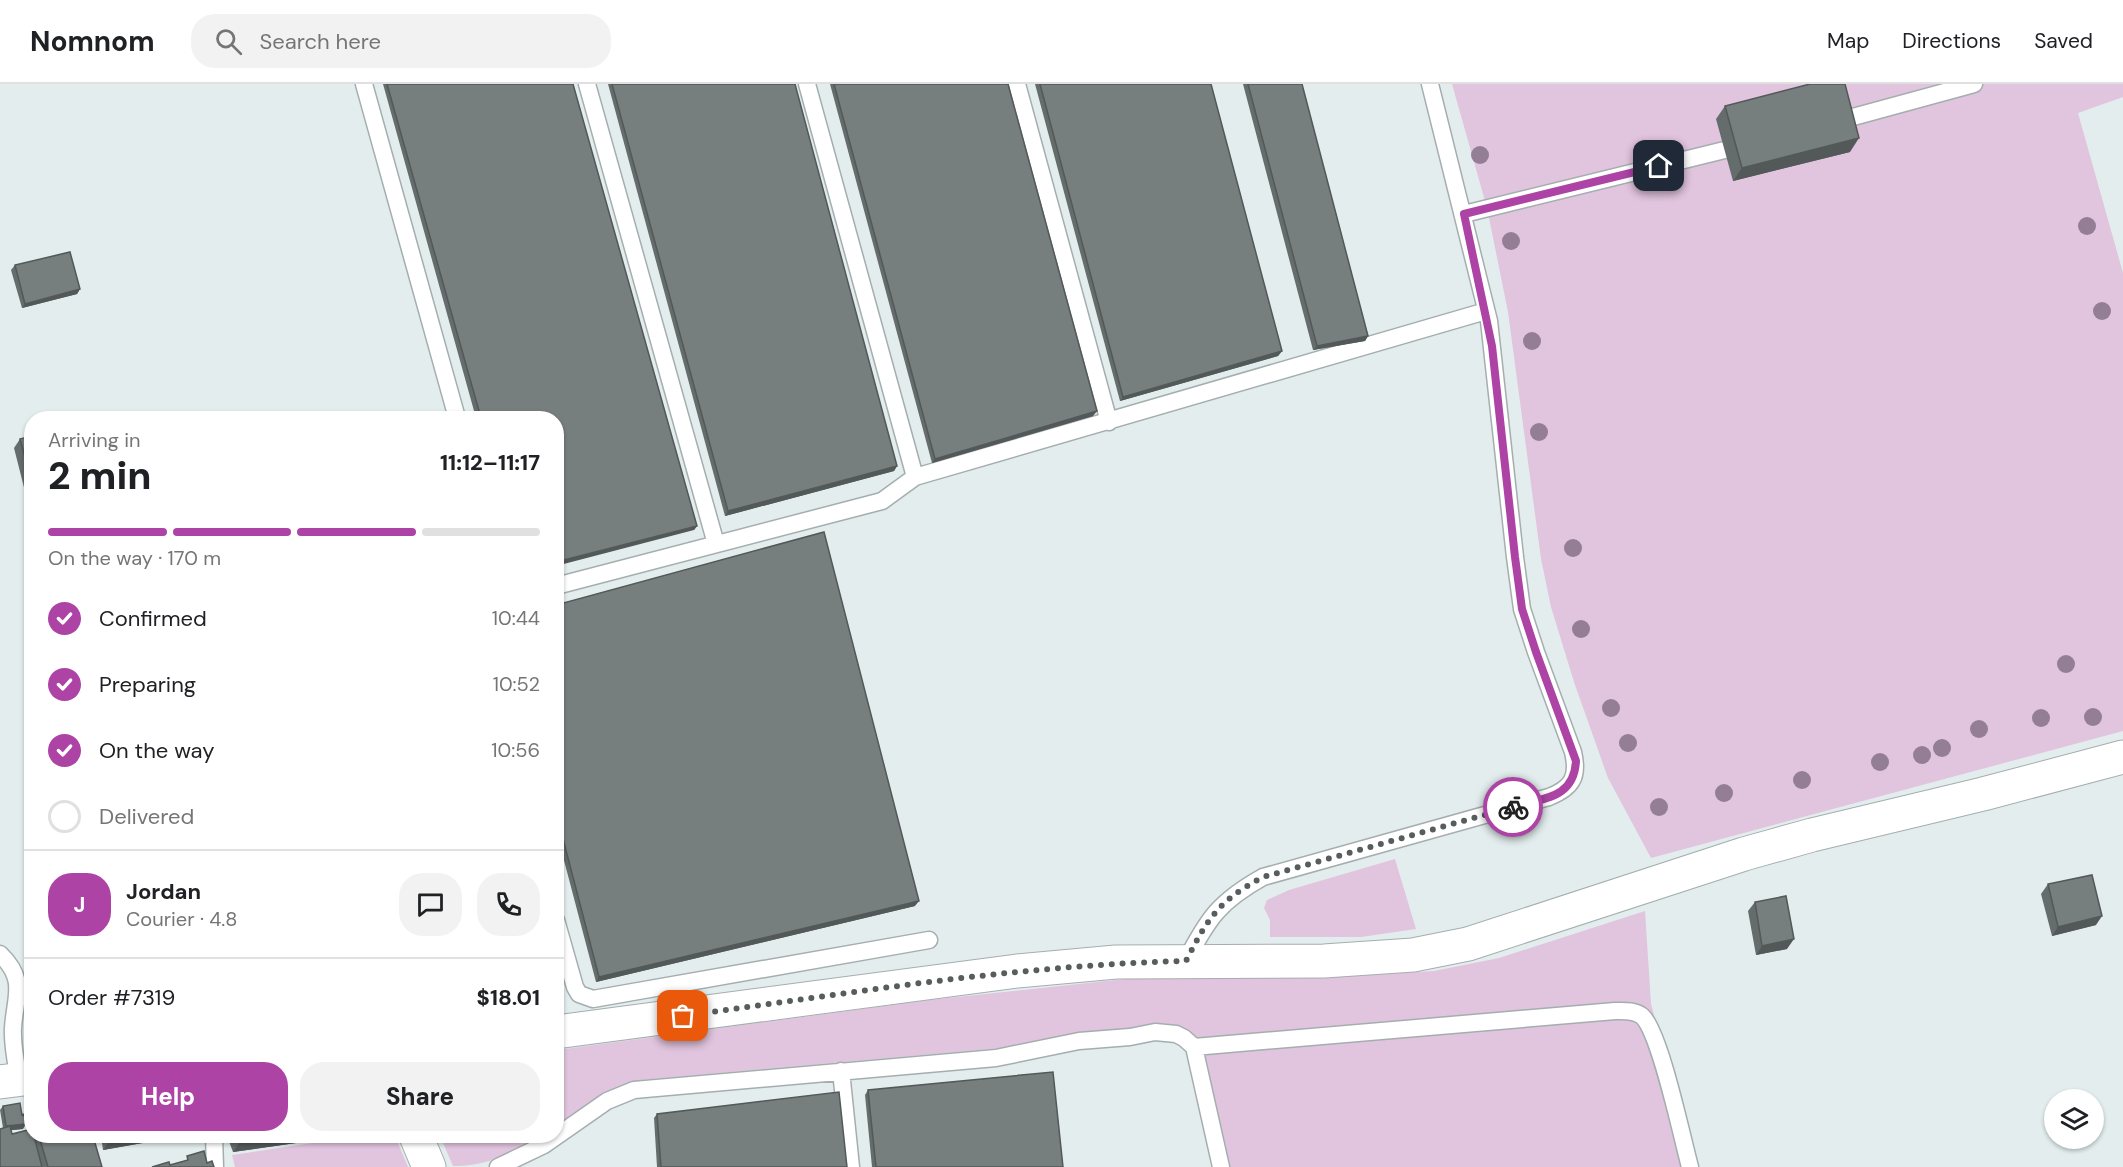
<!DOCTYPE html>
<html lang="en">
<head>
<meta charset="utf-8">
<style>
  :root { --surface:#fff; --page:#f2f2f2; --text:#202124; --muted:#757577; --line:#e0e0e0; --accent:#ac43a5 }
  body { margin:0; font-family:"DM Sans",sans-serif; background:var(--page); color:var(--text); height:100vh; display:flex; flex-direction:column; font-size:22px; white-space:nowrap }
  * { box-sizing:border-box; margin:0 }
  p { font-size:20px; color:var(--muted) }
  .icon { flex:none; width:33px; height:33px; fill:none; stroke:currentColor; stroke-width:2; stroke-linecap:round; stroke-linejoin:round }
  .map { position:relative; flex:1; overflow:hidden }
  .panel { position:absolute; left:24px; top:327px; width:540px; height:732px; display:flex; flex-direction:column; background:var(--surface); border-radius:24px; box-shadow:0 2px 4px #0004 }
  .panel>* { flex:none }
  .buttons { position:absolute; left:2044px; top:1005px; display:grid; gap:12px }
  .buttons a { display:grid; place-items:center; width:60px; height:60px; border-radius:50%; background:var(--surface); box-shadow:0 2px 4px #0004; font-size:30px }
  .pin { position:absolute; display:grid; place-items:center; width:51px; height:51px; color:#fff; margin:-26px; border-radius:12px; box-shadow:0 3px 9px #0006 }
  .courier { position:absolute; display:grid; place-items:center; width:60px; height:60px; margin:-30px; border:4px solid #ac43a5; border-radius:50%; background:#fff; color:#222; box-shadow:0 2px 8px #0007 }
  .head em { font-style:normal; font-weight:800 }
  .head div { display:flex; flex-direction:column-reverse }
  .head { display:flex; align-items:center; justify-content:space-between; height:102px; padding:0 24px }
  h1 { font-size:39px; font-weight:800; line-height:45px }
  .bar { display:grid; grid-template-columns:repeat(4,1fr); gap:9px 6px; align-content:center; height:72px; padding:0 24px }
  .bar i { height:8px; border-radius:4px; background:var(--line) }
  .bar .on { background:var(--accent) }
  .bar p { grid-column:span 4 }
  .line { display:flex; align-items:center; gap:15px; padding:0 24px; border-top:2px solid var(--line) }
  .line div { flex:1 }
  .round { display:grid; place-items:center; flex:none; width:63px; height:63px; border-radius:24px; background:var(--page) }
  ol { padding:0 24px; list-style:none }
  li { display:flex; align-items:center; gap:18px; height:66px }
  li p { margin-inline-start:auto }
  li .icon { padding:6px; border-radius:50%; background:var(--accent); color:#fff; stroke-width:4 }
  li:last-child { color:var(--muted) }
  li i { width:33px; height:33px; border:3px solid var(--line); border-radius:50% }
  .button { display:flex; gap:12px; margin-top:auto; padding:12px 24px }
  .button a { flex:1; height:69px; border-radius:24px; background:var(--accent); color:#fff; font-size:24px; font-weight:800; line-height:69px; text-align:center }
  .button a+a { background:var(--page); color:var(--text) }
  header { display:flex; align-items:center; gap:36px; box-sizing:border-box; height:84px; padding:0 30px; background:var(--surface); border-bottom:2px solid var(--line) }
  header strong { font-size:28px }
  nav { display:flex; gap:33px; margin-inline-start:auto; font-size:21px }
  .search { width:420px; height:54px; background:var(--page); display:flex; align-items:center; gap:15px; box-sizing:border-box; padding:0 21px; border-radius:24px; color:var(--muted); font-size:22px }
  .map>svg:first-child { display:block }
  .green { fill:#e1c4de }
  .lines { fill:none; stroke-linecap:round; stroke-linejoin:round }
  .service-casing { stroke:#a5aeaf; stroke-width:19 }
  .tertiary-casing { stroke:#a5aeaf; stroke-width:35 }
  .service { stroke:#fff; stroke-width:16 }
  .tertiary { stroke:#fff; stroke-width:33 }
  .tree { fill:#947e96 }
  .wall { fill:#656c6c }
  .shaded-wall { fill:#535858 }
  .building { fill:#767e7e; stroke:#535858; stroke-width:1.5 }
  .done { stroke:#575d5d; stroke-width:6; stroke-dasharray:0 10.8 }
  .route { stroke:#ac43a5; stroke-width:8 }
</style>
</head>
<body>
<header>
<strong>Nomnom</strong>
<div class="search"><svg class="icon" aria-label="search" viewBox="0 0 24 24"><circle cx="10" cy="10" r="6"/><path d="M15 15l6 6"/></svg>Search here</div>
<nav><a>Map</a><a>Directions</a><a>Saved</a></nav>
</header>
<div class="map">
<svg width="2123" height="1083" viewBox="0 0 2123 1083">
  <rect width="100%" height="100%" fill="#e3eded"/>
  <path class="green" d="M1452,0H2123V13L2078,29L2123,189V647L1651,774L1608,694L1574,598L1551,523L1541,475L1508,228L1487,124Z
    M1395,775L1416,845L1361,853H1270V836L1264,824L1267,816L1289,806Z
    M1645,827L1651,920L1697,1083H1218L1191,953L1012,963L641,996C608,1004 583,1025 557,1045V966L929,916L1125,895L1354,892L1434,887L1499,874Z
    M359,1052H395L408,1083H235L232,1071Z
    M440,1052H547C517,1066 487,1083 453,1082Z"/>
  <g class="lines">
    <defs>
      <path id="service" d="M364,0L457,334
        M587,0L716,460
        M807,0L915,393
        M1017,0L1109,338
        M1831,39L1974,0
        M1464,130L1745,61
        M556,502L882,417L915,393L1486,227
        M556,836L575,903L579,910L593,915L929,856
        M0,870C27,896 15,912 13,944C12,961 16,979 19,996
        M1186,877C1208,834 1220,817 1263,793L1549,713C1572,704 1579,693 1573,668L1536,568L1522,525L1515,473L1489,237L1430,0
        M1194,963L1615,927C1624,927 1634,926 1642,932C1660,948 1682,1054 1690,1083
        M841,987L851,1083
        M214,1052L215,1083
        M498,1083L544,1061L607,1017L634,1006L996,974L1079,957L1130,953L1155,948L1176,950L1184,954L1194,963L1221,1083"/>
      <path id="tertiary" d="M556,948L1017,887L1116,878L1324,877L1413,871L1468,860L1744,770L1812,751L1983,710L2123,673
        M0,998L32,994
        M416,1052L429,1083"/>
    </defs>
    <use href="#service" class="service-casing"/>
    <use href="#tertiary" class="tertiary-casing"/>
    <use href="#service" class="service"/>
    <use href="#tertiary" class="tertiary"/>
  </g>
  <g class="tree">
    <circle cx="1480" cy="71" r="9"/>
    <circle cx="2087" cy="142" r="9"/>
    <circle cx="1511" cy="157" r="9"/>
    <circle cx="2102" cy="227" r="9"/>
    <circle cx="1532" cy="257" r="9"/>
    <circle cx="1539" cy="348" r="9"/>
    <circle cx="1573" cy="464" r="9"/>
    <circle cx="1581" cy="545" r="9"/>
    <circle cx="2066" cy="580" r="9"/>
    <circle cx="1611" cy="624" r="9"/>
    <circle cx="2093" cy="633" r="9"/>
    <circle cx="2041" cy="634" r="9"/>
    <circle cx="1979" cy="645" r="9"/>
    <circle cx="1628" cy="659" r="9"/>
    <circle cx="1942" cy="664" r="9"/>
    <circle cx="1922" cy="671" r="9"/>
    <circle cx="1880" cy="678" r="9"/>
    <circle cx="1802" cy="696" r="9"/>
    <circle cx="1724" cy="709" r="9"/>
    <circle cx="1659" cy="723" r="9"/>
  </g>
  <path class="wall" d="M383,0H573L697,442L694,446L556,334H476Z
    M608,0H795L897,382L894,387L725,432Z
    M830,0H1008L1093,332L932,379Z
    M1035,0H1211L1282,267L1278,272L1120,317Z
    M1243,0H1302L1368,252L1365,257L1313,266Z
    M1725,22L1850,68L1733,97L1716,35Z
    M15,181L80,205L77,210L22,224L11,186Z
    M32,352L31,431L14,364L20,355Z
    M556,521L915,822L596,898L556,746Z
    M2048,800L2096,841L2052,852L2041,810Z
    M1755,818L1787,865L1756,871L1748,827Z
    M868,1006L1063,1083H872L865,1011Z
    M3,1022L23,1045L11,1046L12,1050L29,1045L26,1035L32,1027V1052H93L102,1083H0L3,1044L0,1026Z
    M657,1030L847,1083H657L654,1034Z
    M101,1052H182L103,1066Z
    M227,1052H345L233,1068Z"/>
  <path class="shaded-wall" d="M1859,54L1850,68L1733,97L1742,84Z
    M80,205L77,210L22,224L25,220Z
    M1368,252L1365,257L1313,266L1317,262Z
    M1282,267L1278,272L1120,317L1123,313Z
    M1097,327L1093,332L932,379L935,375Z
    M897,382L894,387L725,432L728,427Z
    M697,442L694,446L556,482V478Z
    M919,817L915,822L596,898L599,893Z
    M2102,832L2096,841L2052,852L2058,843Z
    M1794,855L1787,865L1756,871L1762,862Z
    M26,1040L23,1045L3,1047L6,1042Z
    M139,1052H182L103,1066L110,1057Z
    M266,1052H345L233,1068L242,1055Z"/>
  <path class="building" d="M387,0H573L697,442L556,478V334H481Z
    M612,0H795L897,382L728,427Z
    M834,0H1008L1097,327L935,375Z
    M1040,0H1211L1282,267L1123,313Z
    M1248,0H1302L1368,252L1317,262Z
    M1810,0H1845L1859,54L1742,84L1725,22Z
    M70,168L80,205L25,220L15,181Z
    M32,352V398L20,355Z
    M824,448L919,817L599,893L556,728V521Z
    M2092,791L2102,832L2058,843L2048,800Z
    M1786,812L1794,855L1762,862L1755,818Z
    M1053,988L1063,1083H876L868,1006Z
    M839,1008L847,1083H661L657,1030Z
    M20,1019L22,1031L24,1030L26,1040L6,1042L3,1022Z
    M10,1042L12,1050L32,1045V1052H34L42,1083H0V1045Z
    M39,1052H93L102,1083H48Z
    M109,1052H139L110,1057Z
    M241,1052H266L242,1055Z
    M204,1067L207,1079L212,1077L214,1083H152L169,1078L170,1081L188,1076L187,1072Z"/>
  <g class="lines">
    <path class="done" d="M683,932C851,909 1017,881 1186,877C1209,832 1219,817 1263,793L1513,723"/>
    <path class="route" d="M1513,723C1543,714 1574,715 1576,677L1536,568L1522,525L1515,473L1492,262L1464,130L1659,82"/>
  </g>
</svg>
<div class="buttons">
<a><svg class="icon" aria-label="layers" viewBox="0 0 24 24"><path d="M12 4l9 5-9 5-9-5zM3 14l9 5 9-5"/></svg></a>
</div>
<div class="pin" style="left:683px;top:932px;background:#ea580c"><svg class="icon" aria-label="bag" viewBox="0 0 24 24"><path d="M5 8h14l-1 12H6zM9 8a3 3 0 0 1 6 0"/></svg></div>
<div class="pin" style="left:1659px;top:82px;background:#1f2937"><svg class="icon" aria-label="home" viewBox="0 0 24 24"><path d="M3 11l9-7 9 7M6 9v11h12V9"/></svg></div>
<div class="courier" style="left:1513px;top:723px"><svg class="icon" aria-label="bike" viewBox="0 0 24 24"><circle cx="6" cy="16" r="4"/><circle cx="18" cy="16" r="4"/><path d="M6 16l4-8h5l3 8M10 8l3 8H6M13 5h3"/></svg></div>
<section class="panel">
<div class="head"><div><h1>2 min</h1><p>Arriving in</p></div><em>11:12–11:17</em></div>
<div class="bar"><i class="on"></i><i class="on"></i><i class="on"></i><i></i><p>On the way · 170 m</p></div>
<ol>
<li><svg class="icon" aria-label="check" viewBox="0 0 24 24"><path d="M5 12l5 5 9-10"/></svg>Confirmed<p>10:44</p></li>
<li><svg class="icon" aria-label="check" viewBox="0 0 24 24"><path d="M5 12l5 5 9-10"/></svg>Preparing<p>10:52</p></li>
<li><svg class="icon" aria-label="check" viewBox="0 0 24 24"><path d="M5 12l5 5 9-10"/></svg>On the way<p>10:56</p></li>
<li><i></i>Delivered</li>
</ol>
<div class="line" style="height:108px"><b class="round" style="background:var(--accent);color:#fff">J</b><div><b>Jordan</b><p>Courier · 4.8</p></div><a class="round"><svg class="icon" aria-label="chat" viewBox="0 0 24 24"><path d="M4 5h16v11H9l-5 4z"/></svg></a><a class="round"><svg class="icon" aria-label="phone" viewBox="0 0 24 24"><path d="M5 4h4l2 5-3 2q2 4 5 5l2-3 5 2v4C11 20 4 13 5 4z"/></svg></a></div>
<div class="line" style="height:78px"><div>Order #7319</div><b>$18.01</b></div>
<div class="button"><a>Help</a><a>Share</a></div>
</section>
</div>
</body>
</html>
